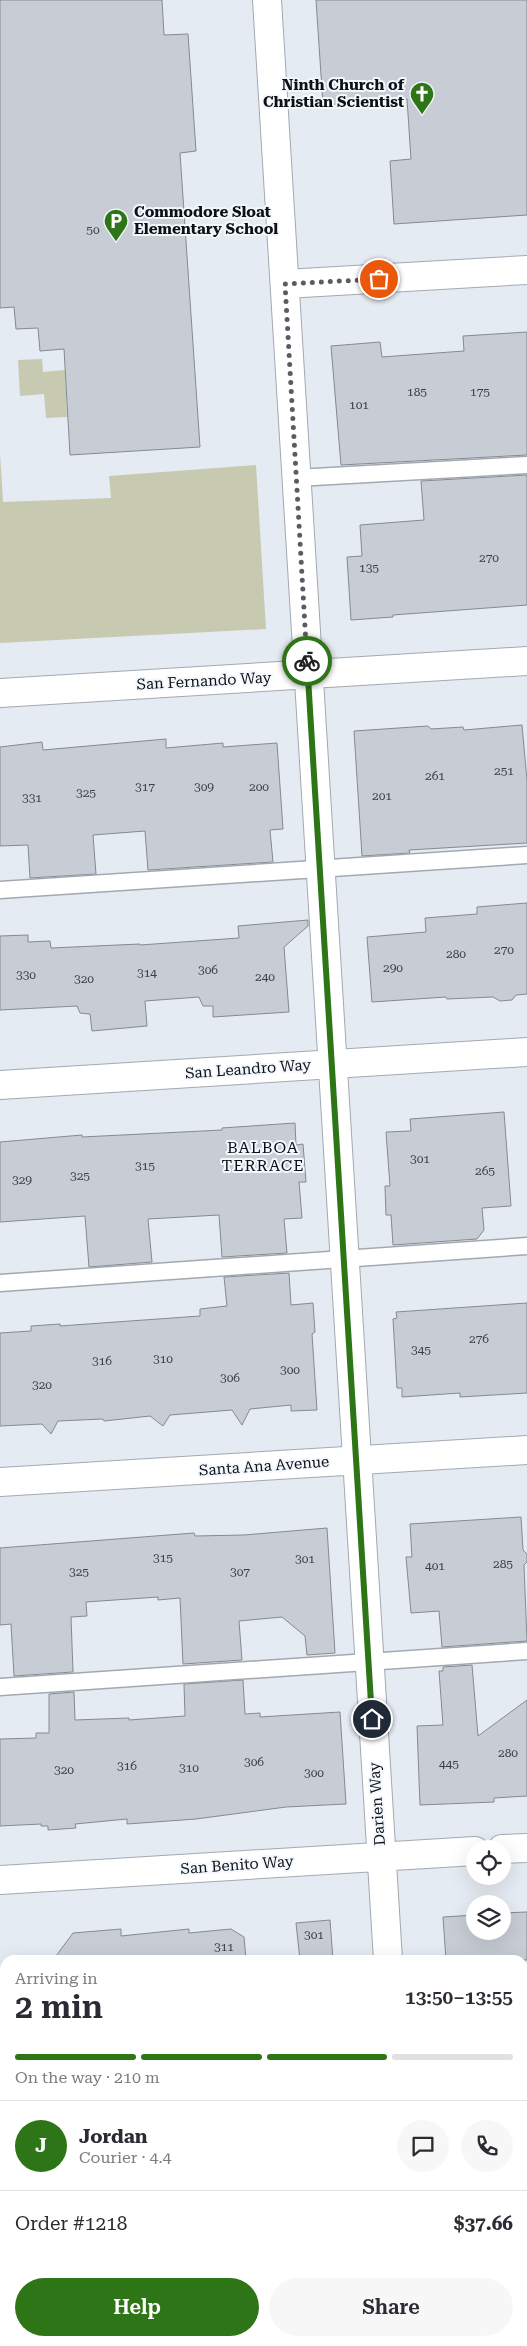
<!DOCTYPE html>
<html lang="en">
<head>
<meta charset="utf-8">
<style>
  :root { --surface:#fff; --page:#f7f7f7; --text:#2b2b33; --muted:#7c7c81; --line:#e1e1e2; --accent:#2e7517 }
  body { margin:0; font-family:"Roboto Serif",serif; background:var(--page); color:var(--text); height:100vh; display:flex; flex-direction:column; font-size:19px; white-space:nowrap }
  * { box-sizing:border-box; margin:0 }
  p { font-size:16px; color:var(--muted) }
  .icon { flex:none; width:28px; height:28px; fill:none; stroke:currentColor; stroke-width:2; stroke-linecap:round; stroke-linejoin:round }
  .map { position:relative; flex:1; overflow:hidden }
  .side { position:absolute; left:0px; top:1955px; width:528px; height:391px; display:flex; flex-direction:column; background:var(--surface); border-radius:15px 15px 0 0; box-shadow:0 5px 20px #0002 }
  .side>* { flex:none }
  .buttons { position:absolute; left:466px; top:1840px; display:grid; gap:10px }
  .buttons a { display:grid; place-items:center; width:45px; height:45px; border-radius:50%; background:var(--surface); box-shadow:0 5px 20px #0002; font-size:25px }
  .pin { position:absolute; display:grid; place-items:center; width:42px; height:42px; color:#fff; margin:-21px; border:2px solid #fff; border-radius:50%; box-shadow:0 1px 5px #0007 }
  .courier { position:absolute; display:grid; place-items:center; width:50px; height:50px; margin:-25px; border:4px solid #2e7517; border-radius:50%; background:#fff; color:#222; box-shadow:0 1px 6px #0007 }
  .headline em { font-style:normal; font-weight:600 }
  .headline div { display:flex; flex-direction:column-reverse }
  .headline { display:flex; align-items:center; justify-content:space-between; height:85px; padding:0 15px }
  h1 { font-size:32px; font-weight:600; line-height:38px }
  .bar { display:grid; grid-template-columns:repeat(4,1fr); gap:8px 5px; align-content:center; height:60px; padding:0 15px }
  .bar i { height:6px; border-radius:4px; background:var(--line) }
  .bar .on { background:var(--accent) }
  .bar p { grid-column:span 4 }
  .line { display:flex; align-items:center; gap:12px; padding:0 15px; border-top:1px solid var(--line) }
  .line div { flex:1 }
  .round { display:grid; place-items:center; flex:none; width:52px; height:52px; border-radius:26px; background:var(--page) }
  .action { display:flex; gap:10px; margin-top:auto; padding:10px 15px }
  .action a { flex:1; height:58px; border-radius:30px; background:var(--accent); color:#fff; font-size:20px; font-weight:600; line-height:58px; text-align:center }
  .action a+a { background:var(--page); color:var(--text) }
  .map>svg:first-child { display:block }
  .green { fill:#c7cab1 }
  .building { fill:#c8cdd5; stroke:#858a91 }
  .lines { fill:none; stroke-linecap:round; stroke-linejoin:round }
  .lane-casing { stroke:#a3a9b0; stroke-width:19 }
  .street-casing { stroke:#a3a9b0; stroke-width:30 }
  .lane { stroke:#fff; stroke-width:16 }
  .street { stroke:#fff; stroke-width:28 }
  .done { stroke:#595d61; stroke-width:5; stroke-dasharray:0 9 }
  .route { stroke:#2e7517; stroke-width:6 }
  .labels { text-anchor:middle; dominant-baseline:central; stroke-width:4; stroke-linejoin:round; paint-order:stroke }
  .number-label { font-size:12px; fill:#3c3f44 }
  .poi-label { font-size:15px; font-weight:bold; fill:#0e1013; stroke:#f3f8fe; text-anchor:end }
  .street-label { font-size:15px; fill:#0e1013; stroke:#f3f8fe }
  .neighbourhood-label { font-size:16px; letter-spacing:1px; fill:#0e1013; stroke:#f3f8fe }
</style>
</head>
<body>
<div class="map">
<svg width="527" height="2346" viewBox="0 0 527 2346">
  <rect width="100%" height="100%" fill="#e5ebf2"/>
  <path class="green" d="M42,359L43,372L65,370L67,417L46,418L44,394L20,396L18,360Z
    M0,453L3,502L111,498L109,476L256,465L266,629L0,643Z"/>
  <path class="building" d="M0,0H162L164,35L188,34L196,151L180,153L200,447L70,455L64,349L40,351L38,328L16,329L14,307L0,308Z
    M316,0H527V215L394,224L390,161L411,159L407,99L323,105Z
    M527,332V455L341,465L331,346L380,342L382,357L464,351L463,336Z
    M527,475V605L393,615V617L351,620L347,557L362,556L360,525L424,520L421,481Z
    M522,725L527,780V843L409,850L410,853L362,856L354,731L428,726L431,729L463,727L464,730Z
    M166,739V748L223,743V747L277,743L283,829L270,830L273,862L148,870L145,831L93,835L96,874L30,878L28,845L0,846V747L42,742L43,750Z
    M527,903V994L516,995L512,1000L500,1001L493,997L447,999L446,997L372,1002L367,937L426,932L425,918L477,914V907Z
    M308,920V926L284,947L289,1012L213,1017V1006H203L199,997L145,1001L147,1026L92,1031L90,1014L80,1013L77,1006L0,1010V936L28,935V942L50,941L51,948L140,944V945L239,938L238,926Z
    M504,1112L511,1206L482,1208L484,1230L477,1239L393,1245L391,1215H386L385,1186H390L386,1132L411,1131L410,1119Z
    M295,1123L296,1145L303,1144L306,1182H299L302,1218L284,1219L287,1253L222,1257L219,1215L148,1219L152,1262L89,1267L85,1216L0,1222V1142L82,1135V1137L222,1130V1128Z
    M289,1273L291,1305L313,1303L315,1332L312,1334L317,1410L291,1411V1405L250,1409L242,1425L232,1410L170,1415L163,1426L150,1416L104,1421L103,1419L58,1421L51,1434L42,1424L0,1426V1333L31,1331V1326L60,1324V1326L200,1316V1309L227,1306L224,1277Z
    M527,1303V1393L460,1397V1393L402,1397V1388H397L393,1319L397,1318L396,1312Z
    M521,1517L523,1550L527,1554V1562L524,1565L527,1641L442,1647L439,1611L411,1613L406,1557H412L410,1524Z
    M327,1528L335,1653L307,1655L305,1636L282,1617L239,1621L242,1660L183,1664L180,1598L158,1600V1597L86,1602L87,1616L71,1617L73,1672L14,1676L11,1624L0,1625V1548L194,1533L195,1536L244,1535Z
    M472,1665L478,1736L527,1700V1796L494,1798V1802L420,1805L417,1726L443,1725L439,1671H443V1667Z
    M243,1680L245,1714L260,1713V1717L340,1712L346,1804L286,1807L196,1819L127,1824V1819L75,1824L76,1828L48,1830V1826H41V1824L0,1826V1739L36,1738V1733H49V1694L74,1692L75,1720L129,1718V1720L185,1716L184,1684Z
    M527,1912V1960H446L443,1917L475,1915V1931H502V1913Z
    M330,1920L333,1960H300L296,1923Z
    M121,1929V1936L189,1929V1933L231,1929L244,1937L246,1960H53L73,1933Z"/>
  <g class="lines">
    <defs>
      <path id="lane" d="M296,478L527,465
        M0,890L527,855
        M0,1283L527,1246
        M0,1687L527,1651
        M0,2077H5"/>
      <path id="street" d="M267,0L388,1960
        M285,284L527,270
        M0,693L527,661
        M0,1085L527,1052
        M0,1482L527,1450
        M502,1849L527,1848
        M0,1880L475,1851
        M522,2131L527,2135
        M522,2230L527,2229
        M0,2265H5"/>
    </defs>
    <use href="#lane" class="lane-casing"/>
    <use href="#street" class="street-casing"/>
    <use href="#lane" class="lane"/>
    <use href="#street" class="street"/>
  </g>
  <g class="lines">
    <path class="done" d="M307,661L285,284L379,279"/>
    <path class="route" d="M307,661L372,1719"/>
  </g>
  <defs>
    <symbol id="church-pin" viewBox="-11 -11 22 30"><path d="M0 17L-7.5 6A9.5 9.5 0 1 1 7.5 6Z" fill="#2e7517" stroke="#f3f8fe"/><path d="M-1.2-6h2.4v3.5h3.3v2.4h-3.3V6h-2.4V-.1h-3.3v-2.4h3.3Z" fill="#fff"/></symbol>
    <symbol id="parking-pin" viewBox="-11 -11 22 30"><path d="M0 17L-7.5 6A9.5 9.5 0 1 1 7.5 6Z" fill="#2e7517" stroke="#f3f8fe"/><path d="M-3.5-5.5H1a3.5 3.5 0 0 1 0 7H-1V5.5H-3.5ZM-1-3.4V-.6H.8a1.4 1.4 0 0 0 0-2.8Z" fill="#fff"/></symbol>
  </defs>
  <g fill-rule="evenodd">
    <use href="#church-pin" x="408" y="80" width="28" height="38"/>
    <use href="#parking-pin" x="102" y="207" width="28" height="38"/>
  </g>
  <g class="labels">
    <g class="number-label">
      <text x="93" y="230">50</text>
      <text x="417" y="392">185</text>
      <text x="480" y="392">175</text>
      <text x="359" y="405">101</text>
      <text x="489" y="558">270</text>
      <text x="369" y="568">135</text>
      <text x="504" y="771">251</text>
      <text x="435" y="776">261</text>
      <text x="145" y="787">317</text>
      <text x="204" y="787">309</text>
      <text x="259" y="787">200</text>
      <text x="86" y="793">325</text>
      <text x="382" y="796">201</text>
      <text x="32" y="798">331</text>
      <text x="504" y="950">270</text>
      <text x="456" y="954">280</text>
      <text x="393" y="968">290</text>
      <text x="208" y="970">306</text>
      <text x="147" y="973">314</text>
      <text x="26" y="975">330</text>
      <text x="265" y="977">240</text>
      <text x="84" y="979">320</text>
      <text x="420" y="1159">301</text>
      <text x="145" y="1166">315</text>
      <text x="485" y="1171">265</text>
      <text x="80" y="1176">325</text>
      <text x="22" y="1180">329</text>
      <text x="479" y="1339">276</text>
      <text x="421" y="1350">345</text>
      <text x="163" y="1359">310</text>
      <text x="102" y="1361">316</text>
      <text x="290" y="1370">300</text>
      <text x="230" y="1378">306</text>
      <text x="42" y="1385">320</text>
      <text x="163" y="1558">315</text>
      <text x="305" y="1559">301</text>
      <text x="503" y="1564">285</text>
      <text x="435" y="1566">401</text>
      <text x="79" y="1572">325</text>
      <text x="240" y="1572">307</text>
      <text x="508" y="1753">280</text>
      <text x="254" y="1762">306</text>
      <text x="449" y="1764">445</text>
      <text x="127" y="1766">316</text>
      <text x="189" y="1768">310</text>
      <text x="64" y="1770">320</text>
      <text x="314" y="1773">300</text>
      <text x="314" y="1935">301</text>
      <text x="224" y="1947">311</text>
    </g>
    <g class="poi-label">
      <text x="404" y="85">Ninth Church of<tspan x="404" dy="17">Christian Scientist</tspan></text>
      <text x="134" y="212" text-anchor="start">Commodore Sloat<tspan x="134" dy="17">Elementary School</tspan></text>
    </g>
    <g class="street-label">
      <text transform="translate(204 681) rotate(-3)">San Fernando Way</text>
      <text transform="translate(248 1069) rotate(-4)">San Leandro Way</text>
      <text transform="translate(264 1466) rotate(-4)">Santa Ana Avenue</text>
      <text transform="translate(377 1804) rotate(-94)">Darien Way</text>
      <text transform="translate(237 1865) rotate(-4)">San Benito Way</text>
    </g>
    <g class="neighbourhood-label">
      <text x="263" y="1147">BALBOA<tspan x="263" dy="18">TERRACE</tspan></text>
    </g>
  </g>
</svg>
<div class="buttons">
<a><svg class="icon" aria-label="locate" viewBox="0 0 24 24"><circle cx="12" cy="12" r="6"/><path d="M12 2v4M12 18v4M2 12h4M18 12h4"/></svg></a>
<a><svg class="icon" aria-label="layers" viewBox="0 0 24 24"><path d="M12 4l9 5-9 5-9-5zM3 14l9 5 9-5"/></svg></a>
</div>
<div class="pin" style="left:379px;top:279px;background:#ea580c"><svg class="icon" aria-label="bag" viewBox="0 0 24 24"><path d="M5 8h14l-1 12H6zM9 8a3 3 0 0 1 6 0"/></svg></div>
<div class="pin" style="left:372px;top:1719px;background:#1f2937"><svg class="icon" aria-label="home" viewBox="0 0 24 24"><path d="M3 11l9-7 9 7M6 9v11h12V9"/></svg></div>
<div class="courier" style="left:307px;top:661px"><svg class="icon" aria-label="bike" viewBox="0 0 24 24"><circle cx="6" cy="16" r="4"/><circle cx="18" cy="16" r="4"/><path d="M6 16l4-8h5l3 8M10 8l3 8H6M13 5h3"/></svg></div>
<section class="side">
<div class="headline"><div><h1>2 min</h1><p>Arriving in</p></div><em>13:50–13:55</em></div>
<div class="bar"><i class="on"></i><i class="on"></i><i class="on"></i><i></i><p>On the way · 210 m</p></div>
<div class="line" style="height:90px"><b class="round" style="background:var(--accent);color:#fff">J</b><div><b>Jordan</b><p>Courier · 4.4</p></div><a class="round"><svg class="icon" aria-label="chat" viewBox="0 0 24 24"><path d="M4 5h16v11H9l-5 4z"/></svg></a><a class="round"><svg class="icon" aria-label="phone" viewBox="0 0 24 24"><path d="M5 4h4l2 5-3 2q2 4 5 5l2-3 5 2v4C11 20 4 13 5 4z"/></svg></a></div>
<div class="line" style="height:65px"><div>Order #1218</div><b>$37.66</b></div>
<div class="action"><a>Help</a><a>Share</a></div>
</section>
</div>
</body>
</html>
